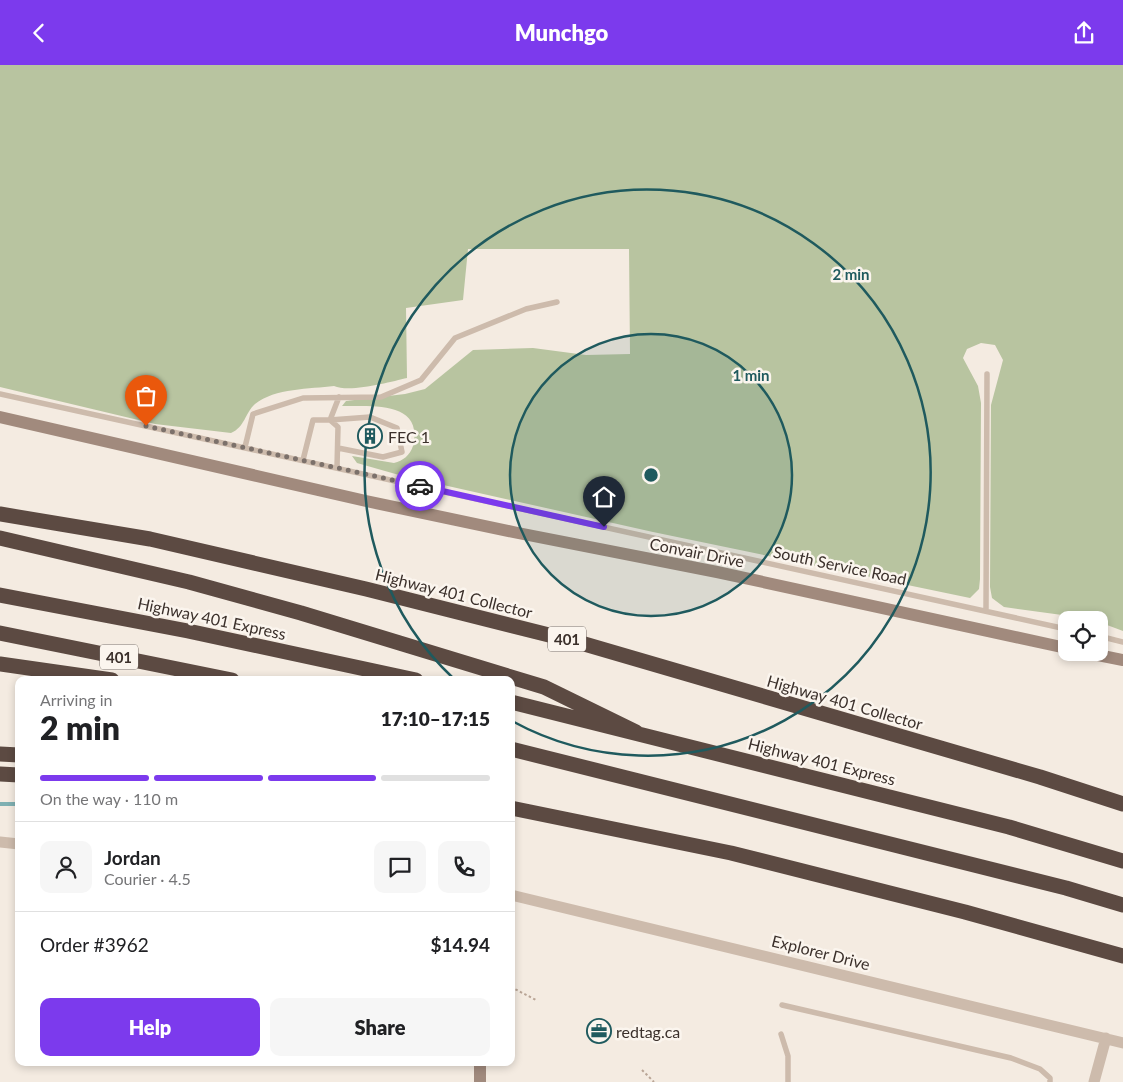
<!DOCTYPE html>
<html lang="en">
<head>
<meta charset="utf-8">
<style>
  :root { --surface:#fff; --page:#f6f6f6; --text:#202124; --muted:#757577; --line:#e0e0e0; --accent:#7c3aed }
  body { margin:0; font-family:Lato,sans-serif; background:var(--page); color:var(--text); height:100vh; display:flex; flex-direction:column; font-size:19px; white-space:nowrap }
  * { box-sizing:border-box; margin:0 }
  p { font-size:16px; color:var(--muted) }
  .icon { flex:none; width:28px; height:28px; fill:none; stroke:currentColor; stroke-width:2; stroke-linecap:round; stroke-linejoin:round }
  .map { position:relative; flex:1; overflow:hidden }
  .sheet { position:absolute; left:15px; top:611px; width:500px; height:390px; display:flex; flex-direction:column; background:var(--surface); border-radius:10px; box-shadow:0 2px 8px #0003 }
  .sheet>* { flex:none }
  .fabs { position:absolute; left:1058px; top:546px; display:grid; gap:10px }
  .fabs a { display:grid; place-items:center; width:50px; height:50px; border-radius:10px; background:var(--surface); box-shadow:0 2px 8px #0003; font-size:25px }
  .pin { position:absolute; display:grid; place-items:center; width:42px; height:42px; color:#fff; margin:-51px -21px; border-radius:50% 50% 50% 0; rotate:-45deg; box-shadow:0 0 5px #0007 }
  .pin .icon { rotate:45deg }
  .courier { position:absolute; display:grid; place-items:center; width:50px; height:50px; margin:-25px; border:4px solid #7c3aed; border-radius:50%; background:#fff; color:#222; box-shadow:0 1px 6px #0007 }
  .headline em { font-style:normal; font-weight:800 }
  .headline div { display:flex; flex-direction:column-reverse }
  .headline { display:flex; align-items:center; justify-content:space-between; height:85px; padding:0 25px }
  h1 { font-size:32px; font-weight:800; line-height:38px }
  .bar { display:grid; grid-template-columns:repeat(4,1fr); gap:8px 5px; align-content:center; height:60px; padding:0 25px }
  .bar i { height:6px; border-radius:4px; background:var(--line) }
  .bar .selected { background:var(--accent) }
  .bar p { grid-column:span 4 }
  .line { display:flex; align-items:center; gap:12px; padding:0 25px; border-top:1px solid var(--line) }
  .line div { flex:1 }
  .round { display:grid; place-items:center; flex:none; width:52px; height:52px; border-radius:10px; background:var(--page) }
  .primary-button { display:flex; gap:10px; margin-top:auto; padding:10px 25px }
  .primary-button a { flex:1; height:58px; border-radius:10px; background:var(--accent); color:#fff; font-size:20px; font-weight:800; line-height:58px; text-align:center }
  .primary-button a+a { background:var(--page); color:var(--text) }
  header { display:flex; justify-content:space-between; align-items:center; height:65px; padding:0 25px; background:var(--accent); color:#fff; font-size:22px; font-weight:800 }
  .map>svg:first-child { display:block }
  .green { fill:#b8c4a0 }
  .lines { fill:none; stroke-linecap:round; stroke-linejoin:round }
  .stream { stroke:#7fb0b2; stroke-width:4 }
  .path { stroke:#b9a596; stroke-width:2; stroke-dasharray:2.5 2.5; stroke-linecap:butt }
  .lane { stroke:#cdbbac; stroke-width:5.5 }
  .street { stroke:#cdbbac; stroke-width:11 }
  .secondary { stroke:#a18a7d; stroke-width:12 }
  .highway { stroke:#5c4a42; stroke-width:15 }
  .done { stroke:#7c716b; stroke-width:5; stroke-dasharray:0 9 }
  .route { stroke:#7c3aed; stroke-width:6 }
  .ring { fill:none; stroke:#1f5a5e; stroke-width:2.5 }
  .labels { text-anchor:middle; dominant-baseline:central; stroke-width:5; stroke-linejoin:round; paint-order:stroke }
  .shield { fill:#fbf5ee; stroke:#756b66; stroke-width:1 }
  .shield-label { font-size:15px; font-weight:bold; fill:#3b302b }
  .poi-label { font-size:16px; fill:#3b302b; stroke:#fbf5ee; text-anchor:start }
  .street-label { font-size:16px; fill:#3b302b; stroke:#fbf5ee }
  .centre { fill:#1f5a5e; stroke:#fbf5ee; stroke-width:2.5 }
  .ring-label { font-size:15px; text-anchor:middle; font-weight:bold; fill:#1f5a5e; stroke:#fbf5ee; stroke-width:5; stroke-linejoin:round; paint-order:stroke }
</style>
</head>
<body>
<header><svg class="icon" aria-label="back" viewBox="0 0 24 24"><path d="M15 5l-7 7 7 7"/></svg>Munchgo<svg class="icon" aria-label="share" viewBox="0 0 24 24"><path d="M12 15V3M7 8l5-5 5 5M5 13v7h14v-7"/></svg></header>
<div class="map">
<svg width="1123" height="1017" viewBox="0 0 1123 1017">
  <rect width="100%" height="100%" fill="#f4ebe1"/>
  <path class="green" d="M0,0H1123V566L1099,557V555L1004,542L992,533L990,522L991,340L1003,295L995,280L981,278L967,284L963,293L978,321L981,338L980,514L979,524L970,533L653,467L399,410L357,398L352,391L394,398C403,396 410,390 413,381C424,335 370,342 342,341L346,336L405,329L425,324L473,285L533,283L586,290L630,289L629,184H468L463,235L406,243L407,313C390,317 350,328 334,321C310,324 275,323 255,339C245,348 245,362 231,368L155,359L0,322Z"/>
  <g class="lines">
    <path class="stream" d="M0,739H19"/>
    <path class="path" d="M511,922L536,935
      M642,1005L654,1017"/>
    <path class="lane" d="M0,329L1066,564
      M245,382L253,349L303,333L381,332L421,315L455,273L526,244L557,237
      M303,395L313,355H330L339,332
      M337,402L338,362L330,355L370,352L397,363L402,387L383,392L338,383
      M986,545L987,309
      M1099,571L1123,577
      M782,940L1011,993L1040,1004L1050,1013V1017
      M781,969L788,991V1017"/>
    <path class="street" d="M0,777L19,779
      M511,830L1123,978
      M1094,1017L1106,973"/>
    <path class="secondary" d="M0,352L366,436L518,468L717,507L1066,583
      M1088,588L1123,595
      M480,998V1017"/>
    <path class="highway" d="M0,449L150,474L366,524L581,578L1040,712L1123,739
      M0,473L189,517L301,548L544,622L636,667
      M0,530L188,566L416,615
      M0,568L232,615
      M0,599L112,615
      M511,637L1009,762L1123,796
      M511,684L1066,823L1123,840
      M0,689L19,690
      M0,709L19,710
      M511,743L731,788L965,847L1123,891"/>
  </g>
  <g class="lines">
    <path class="done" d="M146,361L420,421"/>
    <path class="route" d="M420,421L604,462"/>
  </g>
  <circle cx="651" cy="410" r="141" fill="#1f5a5e" fill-opacity=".12"/>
  <g class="ring">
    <circle cx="651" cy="410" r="141"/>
    <path d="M454 614A283 283 0 1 1 512 656"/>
  </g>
  <defs>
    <symbol id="building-ring" viewBox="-11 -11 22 22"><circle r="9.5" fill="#fbf5ee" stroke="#1f5a5e" stroke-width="1.5"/><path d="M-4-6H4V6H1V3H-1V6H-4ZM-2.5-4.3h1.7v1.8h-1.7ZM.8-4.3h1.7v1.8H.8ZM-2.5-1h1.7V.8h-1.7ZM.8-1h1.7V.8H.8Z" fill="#1f5a5e"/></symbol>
    <symbol id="office-ring" viewBox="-11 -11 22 22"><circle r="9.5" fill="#fbf5ee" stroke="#1f5a5e" stroke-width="1.5"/><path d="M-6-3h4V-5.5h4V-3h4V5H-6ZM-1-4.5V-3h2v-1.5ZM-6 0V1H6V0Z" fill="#1f5a5e"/></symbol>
  </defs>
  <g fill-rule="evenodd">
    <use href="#building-ring" x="356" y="357" width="28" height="28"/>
    <use href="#office-ring" x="585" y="952" width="28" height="28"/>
  </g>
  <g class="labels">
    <g class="shield">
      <rect x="548" y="561.5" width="38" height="25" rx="4"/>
      <rect x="100" y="579.5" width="38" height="25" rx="4"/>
    </g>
    <g class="shield-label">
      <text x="567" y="574">401</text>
      <text x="119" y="592">401</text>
    </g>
    <g class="poi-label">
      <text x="388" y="371">FEC 1</text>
      <text x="616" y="966">redtag.ca</text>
    </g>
    <g class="street-label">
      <text transform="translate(697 487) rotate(11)">Convair Drive</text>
      <text transform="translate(840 500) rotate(12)">South Service Road</text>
      <text transform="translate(454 528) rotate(14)">Highway 401 Collector</text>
      <text transform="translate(212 553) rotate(12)">Highway 401 Express</text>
      <text transform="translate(845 637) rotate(16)">Highway 401 Collector</text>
      <text transform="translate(822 696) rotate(14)">Highway 401 Express</text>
      <text transform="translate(821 887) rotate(14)">Explorer Drive</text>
    </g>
  </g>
  <circle cx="651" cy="410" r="8" class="centre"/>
  <g class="ring-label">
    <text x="851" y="215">2 min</text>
    <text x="751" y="316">1 min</text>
  </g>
</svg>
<div class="fabs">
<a><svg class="icon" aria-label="locate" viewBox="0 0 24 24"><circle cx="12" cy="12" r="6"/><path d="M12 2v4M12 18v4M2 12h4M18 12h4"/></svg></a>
</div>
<div class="pin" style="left:146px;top:361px;background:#ea580c"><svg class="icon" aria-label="bag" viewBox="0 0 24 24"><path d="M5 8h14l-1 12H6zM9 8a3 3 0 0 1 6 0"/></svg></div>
<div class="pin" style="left:604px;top:462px;background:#1f2937"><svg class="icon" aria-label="home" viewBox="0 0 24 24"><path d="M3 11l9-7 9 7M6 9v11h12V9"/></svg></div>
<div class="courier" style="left:420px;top:421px"><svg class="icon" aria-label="car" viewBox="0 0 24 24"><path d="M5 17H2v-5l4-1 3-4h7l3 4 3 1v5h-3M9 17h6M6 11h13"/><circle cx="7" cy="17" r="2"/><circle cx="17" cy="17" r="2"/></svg></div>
<section class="sheet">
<div class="headline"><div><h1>2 min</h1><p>Arriving in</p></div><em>17:10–17:15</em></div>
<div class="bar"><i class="selected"></i><i class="selected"></i><i class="selected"></i><i></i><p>On the way · 110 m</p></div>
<div class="line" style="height:90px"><a class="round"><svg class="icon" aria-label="person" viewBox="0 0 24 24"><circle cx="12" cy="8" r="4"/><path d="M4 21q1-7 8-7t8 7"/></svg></a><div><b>Jordan</b><p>Courier · 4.5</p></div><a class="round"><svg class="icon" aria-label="chat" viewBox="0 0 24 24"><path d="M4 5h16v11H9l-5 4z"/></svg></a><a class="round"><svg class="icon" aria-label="phone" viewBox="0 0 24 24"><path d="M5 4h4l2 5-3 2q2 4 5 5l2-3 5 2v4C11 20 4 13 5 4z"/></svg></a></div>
<div class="line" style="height:65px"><div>Order #3962</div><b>$14.94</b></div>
<div class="primary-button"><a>Help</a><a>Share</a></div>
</section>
</div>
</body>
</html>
